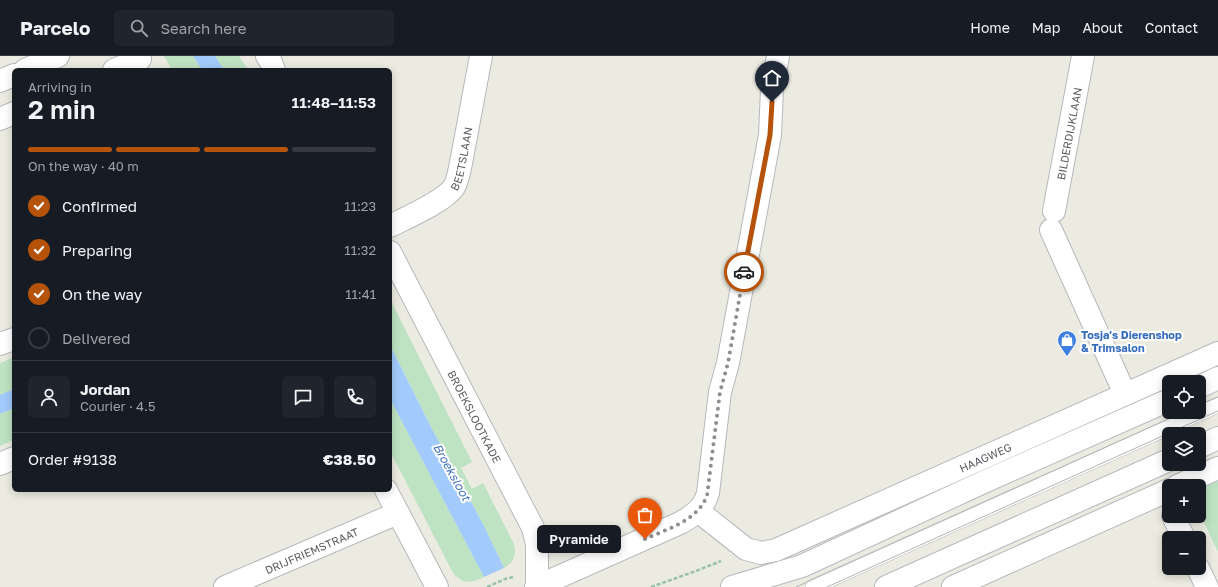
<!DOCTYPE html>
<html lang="en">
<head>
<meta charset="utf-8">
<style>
  :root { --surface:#171b24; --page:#20242c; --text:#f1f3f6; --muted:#9ea1a6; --line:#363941; --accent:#b45309 }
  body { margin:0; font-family:"Golos Text",sans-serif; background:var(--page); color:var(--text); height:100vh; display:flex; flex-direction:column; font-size:15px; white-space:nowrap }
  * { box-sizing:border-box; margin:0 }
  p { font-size:13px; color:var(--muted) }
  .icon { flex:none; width:22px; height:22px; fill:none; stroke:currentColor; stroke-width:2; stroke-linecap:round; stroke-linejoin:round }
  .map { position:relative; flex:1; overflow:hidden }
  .panel { position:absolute; left:12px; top:12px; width:380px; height:424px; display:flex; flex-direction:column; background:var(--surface); border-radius:6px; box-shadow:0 2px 10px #0003 }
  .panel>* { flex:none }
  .controls { position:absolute; left:1162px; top:319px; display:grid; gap:8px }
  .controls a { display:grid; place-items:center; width:44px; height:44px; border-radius:6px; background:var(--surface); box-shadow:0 2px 10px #0003; font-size:20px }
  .pin { position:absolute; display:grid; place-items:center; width:34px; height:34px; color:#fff; margin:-41px -17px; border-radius:50% 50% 50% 0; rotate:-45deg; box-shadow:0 0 4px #0007 }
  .pin .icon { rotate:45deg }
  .courier { position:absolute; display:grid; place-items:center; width:40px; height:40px; margin:-20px; border:3px solid #b45309; border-radius:50%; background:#fff; color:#222; box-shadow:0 1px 5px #0007 }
  .bubble { position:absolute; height:28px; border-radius:6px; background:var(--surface); box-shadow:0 2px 10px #0003; font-size:13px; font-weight:600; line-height:28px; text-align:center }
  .headline em { font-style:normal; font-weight:600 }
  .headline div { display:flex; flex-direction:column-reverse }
  .headline { display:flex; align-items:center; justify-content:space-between; height:68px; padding:0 16px }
  h1 { font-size:26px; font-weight:600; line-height:30px }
  .bar { display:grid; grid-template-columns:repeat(4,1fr); gap:6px 4px; align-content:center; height:48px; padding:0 16px }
  .bar i { height:5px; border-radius:3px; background:var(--line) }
  .bar .current { background:var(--accent) }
  .bar p { grid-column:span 4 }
  .line { display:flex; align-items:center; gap:10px; padding:0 16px; border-top:1px solid var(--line) }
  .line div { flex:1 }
  .round { display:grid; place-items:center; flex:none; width:42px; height:42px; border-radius:6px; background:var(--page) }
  ol { padding:0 16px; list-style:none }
  li { display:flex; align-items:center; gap:12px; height:44px }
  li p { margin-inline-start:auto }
  li .icon { padding:4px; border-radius:50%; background:var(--accent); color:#fff; stroke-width:4 }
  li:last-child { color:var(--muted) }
  li i { width:22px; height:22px; border:2px solid var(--line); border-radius:50% }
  header { display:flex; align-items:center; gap:24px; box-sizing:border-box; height:56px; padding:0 20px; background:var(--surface); border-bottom:1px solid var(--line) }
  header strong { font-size:19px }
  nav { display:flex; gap:22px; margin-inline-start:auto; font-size:14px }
  .search { width:280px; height:36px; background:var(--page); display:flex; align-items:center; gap:10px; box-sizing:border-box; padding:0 14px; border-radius:6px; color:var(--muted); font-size:15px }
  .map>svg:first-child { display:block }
  .green { fill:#bee3c2 }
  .water { fill:#a2cbfb }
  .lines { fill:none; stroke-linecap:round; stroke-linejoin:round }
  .service-casing { stroke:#b7b8bd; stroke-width:16 }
  .minor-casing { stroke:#b7b8bd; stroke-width:24 }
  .secondary-casing { stroke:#b7b9bf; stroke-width:24 }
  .path { stroke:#98c3a8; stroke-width:2.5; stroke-dasharray:4 2; stroke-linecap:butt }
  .service { stroke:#fff; stroke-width:15 }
  .minor { stroke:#fff; stroke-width:22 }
  .secondary { stroke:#fff; stroke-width:22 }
  .tram { stroke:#b2b3b3; stroke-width:1 }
  .done { stroke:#8d8e8e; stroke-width:4; stroke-dasharray:0 7.2 }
  .route { stroke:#b45309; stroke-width:5 }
  .labels { text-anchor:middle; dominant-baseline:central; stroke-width:4; stroke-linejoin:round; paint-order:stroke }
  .street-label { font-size:11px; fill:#5a5c61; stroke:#fff }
  .shop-label { font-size:11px; font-weight:bold; fill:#366cbe; stroke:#fff; text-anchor:start }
  .water-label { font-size:12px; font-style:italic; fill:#4674bc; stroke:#fff }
</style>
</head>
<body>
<header>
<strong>Parcelo</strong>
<div class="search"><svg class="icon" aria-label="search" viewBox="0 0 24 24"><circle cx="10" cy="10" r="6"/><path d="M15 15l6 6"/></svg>Search here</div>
<nav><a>Home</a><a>Map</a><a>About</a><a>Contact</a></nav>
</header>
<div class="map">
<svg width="1218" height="531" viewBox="0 0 1218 531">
  <rect width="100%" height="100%" fill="#ecebe1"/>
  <path class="green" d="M164,0H193L202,14H172Z
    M215,0H239L248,14H224Z
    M390,243L472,406L461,412L472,433L483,427L513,486C517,497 515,506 504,512L484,470L432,373L390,289Z
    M14,301V333L0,339V307Z
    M390,343L484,521C471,527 464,529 453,517L390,395Z
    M14,352V384L0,390V358Z
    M1218,424V496L1199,456V433Z"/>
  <path class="water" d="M193,0H215L224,14H202Z
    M390,289L432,373L484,470L504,512L484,521L390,343Z
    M14,333V352L0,358V339Z"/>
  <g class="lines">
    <defs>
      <path id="service" d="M813,531L1218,349"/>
      <g id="minor">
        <path d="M267,0L271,6L274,14"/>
        <path d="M25,14L58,0"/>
        <path d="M114,14L140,3"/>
        <path d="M0,25L14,19"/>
        <path d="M0,63L14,57"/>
        <path id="s1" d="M1054,155L1083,0"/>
        <path id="s2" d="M390,170C406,162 445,145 454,131C458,124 459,116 461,107L481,0"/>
        <path d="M1051,174L1125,338"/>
        <path id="s3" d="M390,196L533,472L537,488V530"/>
        <path d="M0,288L14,283"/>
        <path d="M0,408L14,402"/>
        <path d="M1177,430L1218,412"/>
        <path d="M386,434L437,531"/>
        <path id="s4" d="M698,455L746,493L761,497L776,494L1218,297"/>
        <path d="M1173,460L1184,482"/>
        <path d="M1198,512L1207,531"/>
        <path id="s5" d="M225,531L398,457"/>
        <path d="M536,531L680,467C693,460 704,452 708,437L720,336L728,307L770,79L772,33L778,0"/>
        <path d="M953,531L1169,434"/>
      </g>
      <path id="secondary" d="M1199,331L1218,322
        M1199,391L1218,382
        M732,531L802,510L988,424L1169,344
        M886,531L1169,404"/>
    </defs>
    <use href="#service" class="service-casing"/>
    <use href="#minor" class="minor-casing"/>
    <use href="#secondary" class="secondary-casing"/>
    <path class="path" d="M487,531L505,523L513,521
      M651,531L696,515L721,505"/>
    <use href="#service" class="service"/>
    <use href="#minor" class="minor"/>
    <use href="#secondary" class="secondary"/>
    <path class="tram" d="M1199,349L1218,341
      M796,531L1184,356
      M827,531L1218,355"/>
  </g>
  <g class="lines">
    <path class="done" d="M645,483C667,473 697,465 707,440L720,336L728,307L744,216"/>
    <path class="route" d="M744,216L770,79L772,46"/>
  </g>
  <defs>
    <symbol id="shop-pin" viewBox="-11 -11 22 30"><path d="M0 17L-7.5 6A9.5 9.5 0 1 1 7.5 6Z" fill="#3f7fe0" stroke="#fff"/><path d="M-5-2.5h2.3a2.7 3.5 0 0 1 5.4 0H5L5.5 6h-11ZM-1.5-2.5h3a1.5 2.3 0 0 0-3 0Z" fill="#fff"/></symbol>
  </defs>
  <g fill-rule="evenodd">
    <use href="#shop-pin" x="1056" y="273" width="22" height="30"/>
  </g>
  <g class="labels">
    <g class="street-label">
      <text stroke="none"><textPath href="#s1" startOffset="79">BILDERDIJKLAAN</textPath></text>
      <text stroke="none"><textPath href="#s2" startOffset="105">BEETSLAAN</textPath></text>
      <text stroke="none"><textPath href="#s3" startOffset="185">BROEKSLOOTKADE</textPath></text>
      <text stroke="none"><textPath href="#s4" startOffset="321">HAAGWEG</textPath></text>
      <text stroke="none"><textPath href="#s5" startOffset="94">DRIJFRIEMSTRAAT</textPath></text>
    </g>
    <g class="shop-label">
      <text x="1081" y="278">Tosja's Dierenshop<tspan x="1081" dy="13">&amp; Trimsalon</tspan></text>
    </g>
    <g class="water-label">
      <text transform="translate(452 416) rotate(61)">Broeksloot</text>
    </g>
  </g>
</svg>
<div class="controls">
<a><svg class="icon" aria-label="locate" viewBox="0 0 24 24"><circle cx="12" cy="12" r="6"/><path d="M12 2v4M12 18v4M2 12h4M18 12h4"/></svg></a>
<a><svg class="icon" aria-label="layers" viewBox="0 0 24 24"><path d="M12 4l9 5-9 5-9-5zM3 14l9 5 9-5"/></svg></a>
<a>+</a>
<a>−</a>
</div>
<div class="pin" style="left:645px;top:483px;background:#ea580c"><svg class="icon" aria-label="bag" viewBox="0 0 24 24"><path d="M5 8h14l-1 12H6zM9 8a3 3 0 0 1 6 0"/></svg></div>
<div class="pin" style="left:772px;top:46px;background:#1f2937"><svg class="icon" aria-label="home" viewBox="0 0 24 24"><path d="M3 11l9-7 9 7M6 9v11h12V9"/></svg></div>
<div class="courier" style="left:744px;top:216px"><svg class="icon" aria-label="car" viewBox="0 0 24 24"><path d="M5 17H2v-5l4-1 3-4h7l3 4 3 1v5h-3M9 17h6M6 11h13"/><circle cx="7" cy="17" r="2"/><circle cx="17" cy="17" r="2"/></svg></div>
<div class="bubble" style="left:537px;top:469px;width:84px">Pyramide</div>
<section class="panel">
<div class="headline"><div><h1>2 min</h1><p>Arriving in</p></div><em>11:48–11:53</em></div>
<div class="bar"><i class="current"></i><i class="current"></i><i class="current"></i><i></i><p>On the way · 40 m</p></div>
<ol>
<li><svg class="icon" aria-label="check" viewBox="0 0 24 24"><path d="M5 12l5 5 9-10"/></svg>Confirmed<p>11:23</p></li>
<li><svg class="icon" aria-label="check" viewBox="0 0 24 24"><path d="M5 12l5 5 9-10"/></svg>Preparing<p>11:32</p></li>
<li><svg class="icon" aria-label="check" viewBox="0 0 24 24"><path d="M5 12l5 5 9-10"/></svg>On the way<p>11:41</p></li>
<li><i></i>Delivered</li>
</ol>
<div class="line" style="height:72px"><a class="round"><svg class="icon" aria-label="person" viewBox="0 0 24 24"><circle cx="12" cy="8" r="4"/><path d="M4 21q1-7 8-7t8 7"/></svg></a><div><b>Jordan</b><p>Courier · 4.5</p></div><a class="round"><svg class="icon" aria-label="chat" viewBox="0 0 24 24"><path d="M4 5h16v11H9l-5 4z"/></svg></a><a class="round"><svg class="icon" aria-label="phone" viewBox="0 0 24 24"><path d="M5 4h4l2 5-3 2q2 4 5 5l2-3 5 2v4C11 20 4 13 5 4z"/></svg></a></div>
<div class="line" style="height:52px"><div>Order #9138</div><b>€38.50</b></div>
</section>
</div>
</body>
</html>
